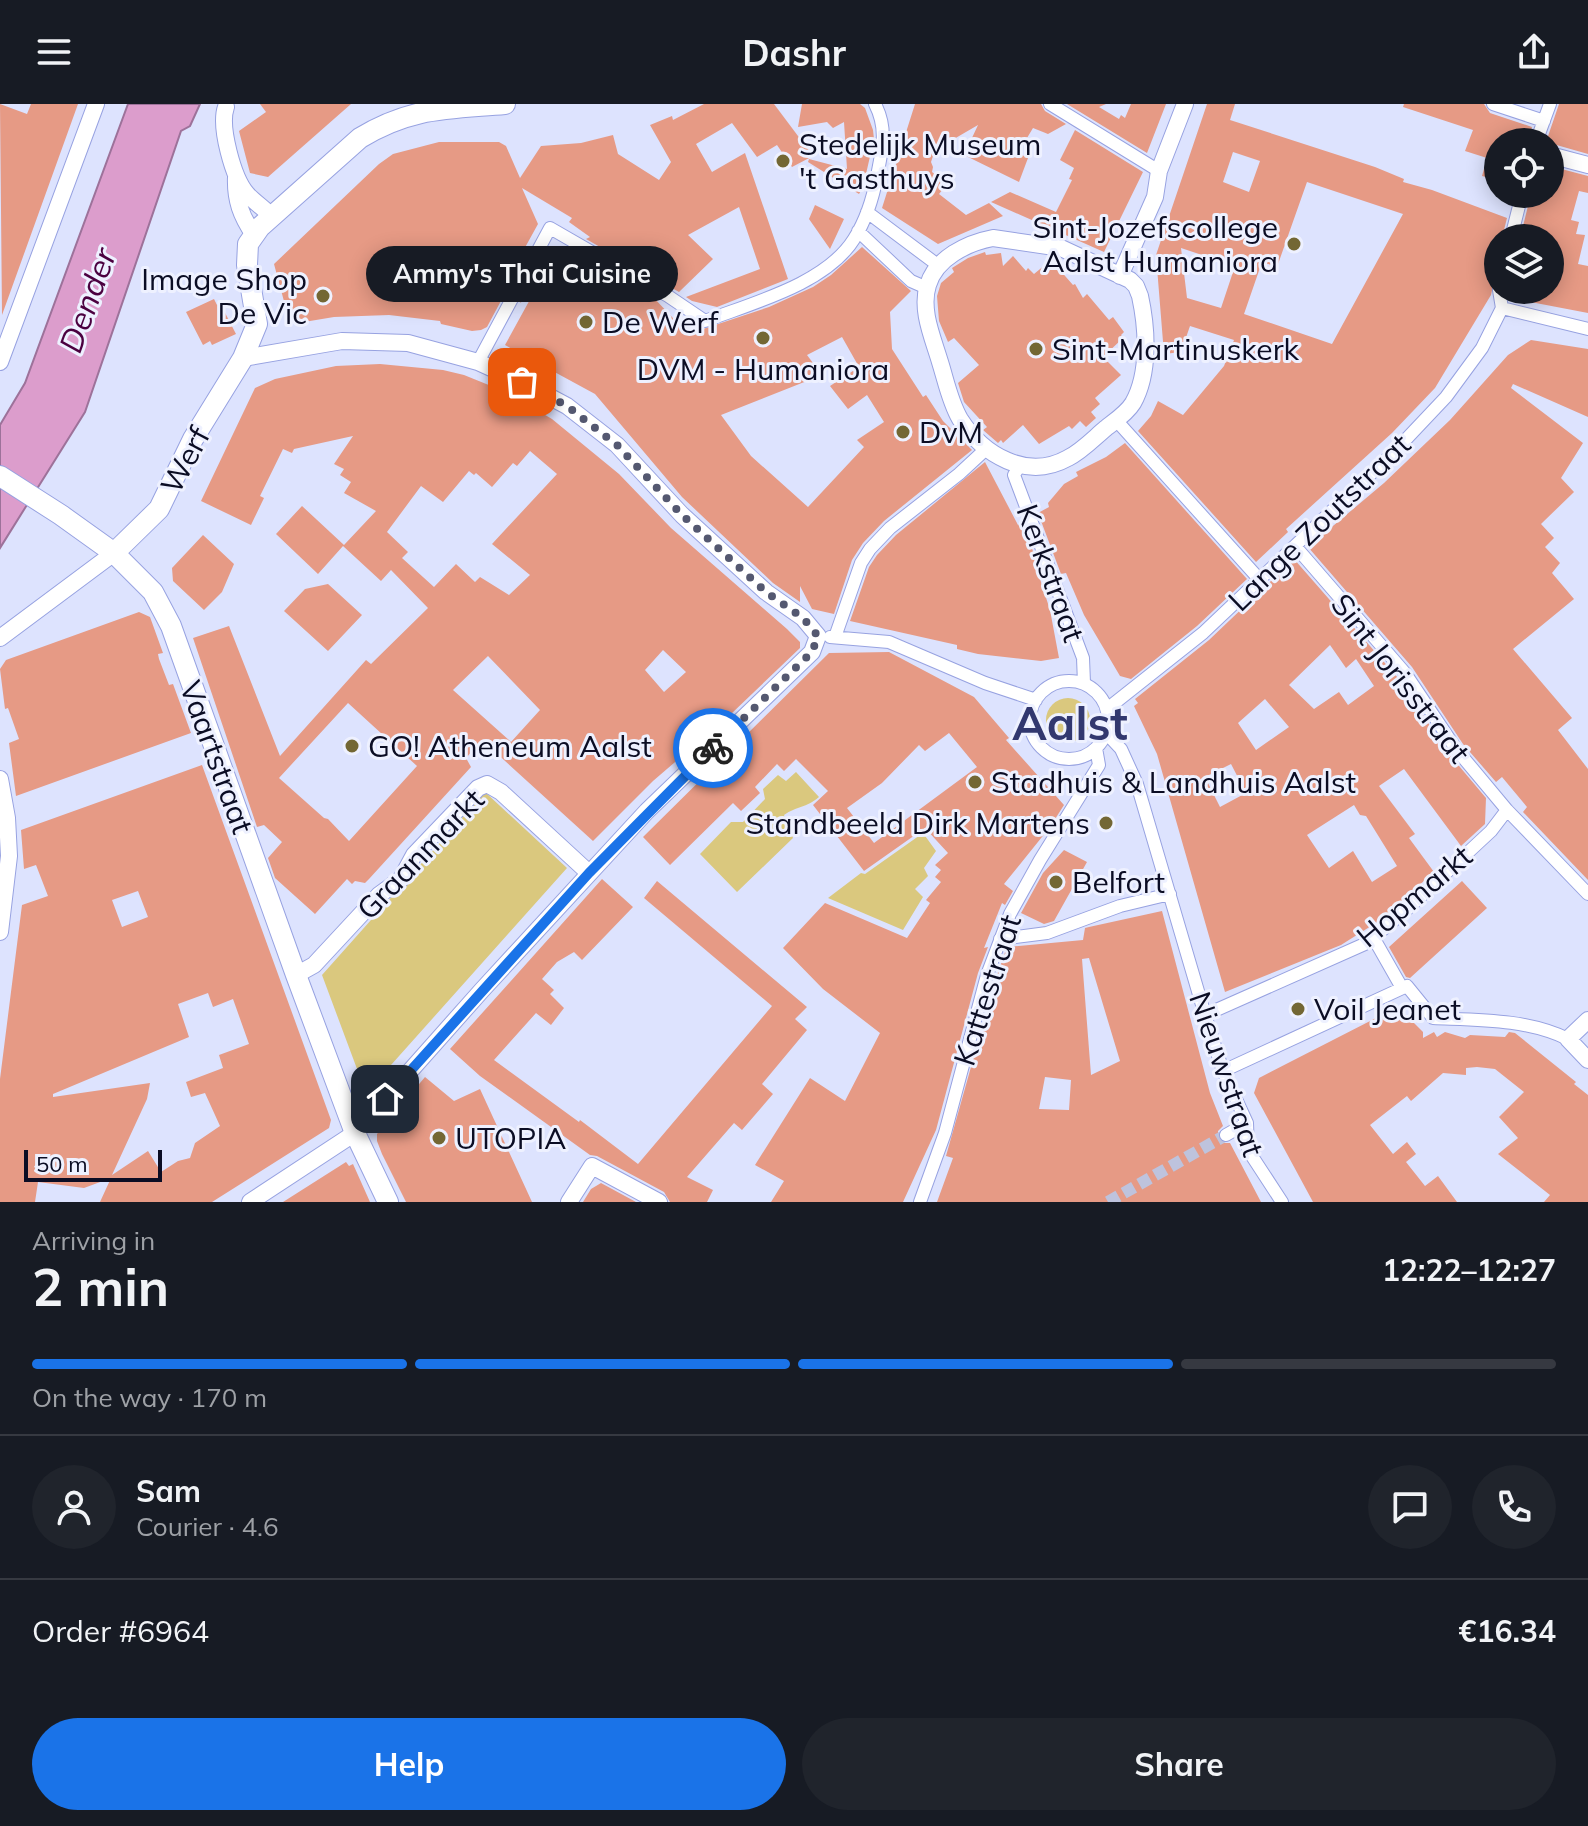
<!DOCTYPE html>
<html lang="en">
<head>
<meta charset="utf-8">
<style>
  :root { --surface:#171b24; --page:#20242c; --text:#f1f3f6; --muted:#9ea1a6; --line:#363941; --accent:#1a73e8 }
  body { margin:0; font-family:Mulish,sans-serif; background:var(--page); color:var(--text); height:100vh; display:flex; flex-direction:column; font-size:30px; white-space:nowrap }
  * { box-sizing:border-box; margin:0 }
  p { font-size:26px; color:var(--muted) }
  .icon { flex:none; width:44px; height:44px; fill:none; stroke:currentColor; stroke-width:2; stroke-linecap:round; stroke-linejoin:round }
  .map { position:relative; height:1098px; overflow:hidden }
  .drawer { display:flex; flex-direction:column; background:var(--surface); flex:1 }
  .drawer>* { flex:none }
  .tools { position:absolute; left:1484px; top:24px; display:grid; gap:16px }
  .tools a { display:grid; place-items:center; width:80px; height:80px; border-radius:50%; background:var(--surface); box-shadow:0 4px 20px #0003; font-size:40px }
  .scale { position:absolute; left:24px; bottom:20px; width:138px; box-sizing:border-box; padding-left:8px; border:4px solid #0b0d24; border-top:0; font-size:22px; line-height:28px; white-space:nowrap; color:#0b0d24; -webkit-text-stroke:6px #eef1ff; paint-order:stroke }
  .pin { position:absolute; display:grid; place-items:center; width:68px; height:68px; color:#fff; margin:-34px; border-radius:16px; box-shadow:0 4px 12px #0006 }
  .courier { position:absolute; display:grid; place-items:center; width:80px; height:80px; margin:-40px; border:6px solid #1a73e8; border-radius:50%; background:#fff; color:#222; box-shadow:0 2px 10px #0007 }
  .bubble { position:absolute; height:56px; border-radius:28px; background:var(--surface); box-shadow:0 4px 20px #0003; font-size:26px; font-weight:700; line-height:56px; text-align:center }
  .headline em { font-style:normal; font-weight:700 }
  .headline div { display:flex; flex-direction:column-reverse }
  .headline { display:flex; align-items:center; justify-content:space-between; height:136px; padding:0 32px }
  h1 { font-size:52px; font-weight:700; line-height:60px }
  .bar { display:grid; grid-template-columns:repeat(4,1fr); gap:12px 8px; align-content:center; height:96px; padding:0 32px }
  .bar i { height:10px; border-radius:6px; background:var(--line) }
  .bar .selected { background:var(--accent) }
  .bar p { grid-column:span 4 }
  .line { display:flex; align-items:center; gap:20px; padding:0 32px; border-top:2px solid var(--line) }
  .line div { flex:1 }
  .round { display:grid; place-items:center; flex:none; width:84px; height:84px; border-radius:42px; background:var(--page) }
  .action { display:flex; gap:16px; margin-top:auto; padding:16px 32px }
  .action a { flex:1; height:92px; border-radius:48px; background:var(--accent); color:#fff; font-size:32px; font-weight:700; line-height:92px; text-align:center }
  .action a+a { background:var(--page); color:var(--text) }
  header { display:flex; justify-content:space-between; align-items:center; height:104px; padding:0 32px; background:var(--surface); font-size:36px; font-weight:700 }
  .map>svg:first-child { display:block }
  .green { fill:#dac87e }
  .water { fill:#dc9dcc; stroke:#9d729a; stroke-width:2 }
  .building { fill:#e69a85; fill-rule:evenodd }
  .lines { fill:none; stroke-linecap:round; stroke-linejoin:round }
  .pedestrian-tunnel { stroke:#bec3dd; stroke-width:12; stroke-dasharray:12 6; stroke-linecap:butt }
  .pedestrian-casing { stroke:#97a2e1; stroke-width:14 }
  .minor-casing { stroke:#97a2e1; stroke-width:18 }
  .tertiary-casing { stroke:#97a2e1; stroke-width:22 }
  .pedestrian { stroke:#fff; stroke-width:12 }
  .minor { stroke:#fff; stroke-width:16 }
  .tertiary { stroke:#fff; stroke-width:20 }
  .done { stroke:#545870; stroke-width:8; stroke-dasharray:0 14.4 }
  .route { stroke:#1a73e8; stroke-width:10 }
  .poi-dot { fill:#736734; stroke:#eef1ff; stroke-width:3 }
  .labels { text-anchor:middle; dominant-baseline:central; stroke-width:6; stroke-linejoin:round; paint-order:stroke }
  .poi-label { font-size:30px; fill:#0b0d24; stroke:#eef1ff; text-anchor:start }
  .street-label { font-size:30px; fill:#0b0d24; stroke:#eef1ff }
  .water-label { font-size:32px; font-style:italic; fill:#4b0040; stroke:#eef1ff }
  .town-label { font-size:46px; font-weight:bold; fill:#32386f; stroke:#eef1ff }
</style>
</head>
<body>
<header><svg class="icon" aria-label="menu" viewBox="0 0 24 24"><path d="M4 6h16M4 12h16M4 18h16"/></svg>Dashr<svg class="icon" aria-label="share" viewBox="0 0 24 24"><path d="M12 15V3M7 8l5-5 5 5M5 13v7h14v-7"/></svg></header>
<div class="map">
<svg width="1588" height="1098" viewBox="0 0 1588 1098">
  <rect width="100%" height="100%" fill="#dde3fe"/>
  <path class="green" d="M1046 616a22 22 0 1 1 44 0a22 22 0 1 1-44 0Z
    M796,668L819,693C806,704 797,702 784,711L793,734L737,788L700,750L731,718H743L765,695L763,685L778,671L786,677Z
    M485,688L567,764L366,989L322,871Z
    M923,729L936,747L924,764L928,772L915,785L923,793L903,826L828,794L861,769L865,770Z"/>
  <path class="water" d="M128,0H200L190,22L181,27L85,308L0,444V321L25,279Z"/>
  <path class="building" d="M0,0L27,10L31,0H78L2,211Z
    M260,0H351L268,73L250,69L239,27L266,8Z
    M704,0H774L813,52L792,63L777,41L757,53L732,19L696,40L712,68L745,49L788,175L717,203L692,197L686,193L760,165L739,103L688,131L713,155L679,188L586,135L590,133L569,118L572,114L522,84L538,120L522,149L526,150L487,223L481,226L472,227L441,220L440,217L389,211L334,213L298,219L295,215L289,216L274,160L379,60L393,50L439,38H499L506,42L520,74L541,42L581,39L613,31L618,50L659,76L671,58L650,21L672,12L673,16Z
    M802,0H860L865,4L873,26L874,35L863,83L859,90L808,58L809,55L847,65L844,18L833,24L827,18L798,23Z
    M915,0H1041L1045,7L1066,20L1048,30L1033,24L1018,49L1028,54L1019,78L964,51L978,21L935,46L931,58L933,63L932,68L947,80L939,90L966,111L989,99L1003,112L938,140L882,104Z
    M1067,0H1106L1099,3L1119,15L1121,11L1125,14L1131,0H1166L1147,49Z
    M1207,0H1235L1230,16L1375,63L1404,75L1403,78L1432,86L1507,114L1502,134H1498L1492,172H1495L1491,191L1435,284L1392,329L1286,425L1288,428L1256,458L1138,327L1151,312L1158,297L1183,311L1224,262L1234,236L1190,222L1181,248L1164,250L1156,151ZM1233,48L1260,57L1249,88L1223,78ZM1307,78L1403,110L1332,240L1244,210L1262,158L1277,163ZM1181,144L1235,162L1221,204L1187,194Z
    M1404,0H1484L1490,9L1532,23L1527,38H1511L1498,33V76L1482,72L1487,54L1465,47L1473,26L1403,3Z
    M1559,0H1588V50L1546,38Z
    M1075,26L1143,68L1104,148L991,98L1010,88L1056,108L1072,76L1069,75L1074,64L1060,56Z
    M1550,62L1588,72V89L1579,87L1571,116L1579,118L1576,130L1585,131L1578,160L1588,162V209L1509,194L1508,186H1550V134H1520L1531,90H1550Z
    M815,101L844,115L830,145L809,115Z
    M563,142L654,194L688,230L769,203L813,183L831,171L862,143L911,187L890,208L892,245L923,293L926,291L943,317L972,346L884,417L863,439L852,456L834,510L812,505L800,482V498L773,479L682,393L595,290L505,241L533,190L520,199L541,159L548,163L559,144ZM842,233L859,263L830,282L848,305L867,291L884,318L857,336L864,343L808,403L751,352L721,311L822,271L807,251Z
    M985,148L986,151L1001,149L1003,162L1013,152L1026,167L1028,164L1034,170L1051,156L1073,181L1075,180L1083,194L1087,190L1109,216L1113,213L1124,228L1121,231L1123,234L1103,253L1121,271L1095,294L1100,300L1091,308L1096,314L1086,323L1080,317L1072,325L1069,322L1039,340L1023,321L1003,339L1001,336L998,339L983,326L987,323L964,298L958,279L979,261L954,234L948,238L939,217L937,192L941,179L954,168L952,164L968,154Z
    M214,195L217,201L220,199L236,230L212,241L210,237L203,241L186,208Z
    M1531,236L1588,245V313L1513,280L1511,284L1583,339L1561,374L1574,388L1541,420L1554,434L1545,443L1560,459L1552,469L1574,495L1513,545L1572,614L1558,626L1588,665V776L1523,708L1527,703L1502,673L1496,678L1463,640L1412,563L1308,443L1384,379L1450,316L1508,251Z
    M380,260L443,266L464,271L506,288L552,315L619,370L671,424L787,525L800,538V544L731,610L653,677L593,737L482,636L466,654L471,663L369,775L365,779L355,777L352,780L347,775L315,810L275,774L268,754L282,738L264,721L257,723L193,534L229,522L280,652L366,556L371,560L428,504L391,466L381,477L343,442L318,470L276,430L302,402L344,441L376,407L344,389L351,378L340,371L344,365L334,360L353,332L294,345L292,349L283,345L260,392L264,394L251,421L201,397L255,284L275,275L336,262ZM530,347L557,370L492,440L530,471L509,491L480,473L475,478L456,460L434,483L402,454L408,448L387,428L421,382L443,398L469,367L474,371L476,369L492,383L513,359L517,362ZM663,546L686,568L664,588L645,566ZM488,552L540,606L511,638L453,586ZM348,599L417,662L349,737L328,715L324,714L279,674Z
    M1125,339L1247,475L1197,522L1131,575L1120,572L1084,511L1066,469L1061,470L1038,409L1049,403L1048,399L1064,380L1078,372L1076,368L1106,353Z
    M985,358L1018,421L1022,418L1043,474L1040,475L1050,506L1059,554L1041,557L978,550L957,545V541L850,517L869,463L877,451L896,431Z
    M203,431L234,460L222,488L204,506L173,477L172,464Z
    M1294,455L1398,574L1449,650L1486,694L1485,720L1461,742L1404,665L1379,682L1415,730L1409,734L1434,768L1379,817L1341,841L1225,888L1157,650L1134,602L1138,599L1135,595L1209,536ZM1330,541L1346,564L1356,555L1374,582L1348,601L1339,588L1314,605L1289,581ZM1265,595L1289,623L1256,646L1238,619ZM1231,660L1246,689L1220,703L1205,673ZM1354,701L1360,711L1366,712L1397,762L1372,778L1353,747L1329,764L1307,731Z
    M328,480L362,511L328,547L284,507L305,485Z
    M139,508L150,513L163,549L158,550L159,555L169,581L173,580L191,629L16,692L9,639L19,635L8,604L5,605L0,565L6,556Z
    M889,548L974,593L1009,634L1006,636L1064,701L1050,723L1004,780L1013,787L1005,801L1002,799L984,844L988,843L978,869L936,1026L903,1098H771L784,1077L755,1061L810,974L845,997L880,929L823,885L783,844L825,799L907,834L930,799L926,796L941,778L935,773L941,766L935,761L948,749L925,724L864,767L813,701L828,687L796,655L784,667L777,660L755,683L760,689L741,707L733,699L670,761L643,733L829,549ZM949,629L977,663L874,739L847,704L882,679L919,641L925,647Z
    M202,661L331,1016L329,1024L212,1098H100L111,1074L84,1084L38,1078L35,1098H0V975L22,801L48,792L36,761L24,765L21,726ZM138,787L148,813L122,823L112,796ZM208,889L213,903L233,895L249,940L219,951L223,964L186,978L191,993L205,989L220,1022L195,1039L190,1054L178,1057L161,1068L148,1047L112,1071L147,995L150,979L53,993V990L189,933L178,900Z
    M1064,746L1087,758L1054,817L1044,820L1021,809L1043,769Z
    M602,775L633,803L582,856L574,848L557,858L542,875L554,886L550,890L564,904L551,921L536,909L494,956L579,1018L580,1016L638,1060L772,902L644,794L657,777L807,903L795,915L807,926L762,980L773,990L742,1026L734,1019L687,1073L713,1086L707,1098H670L664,1088L597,1052L590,1051L480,972L450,945Z
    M1462,777L1487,804L1410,874L1406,873L1389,843Z
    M1162,807L1210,989L1223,1022L1218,1027V1035L1222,1039H1230L1261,1098H937L953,1054L946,1052L996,874L1007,843L1083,836L1085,824L1089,823ZM1089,854L1120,957L1091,971L1082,855ZM1045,973L1071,976L1069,1006L1039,1005Z
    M1393,898L1423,928V934L1434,928L1437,933L1445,928L1465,934L1470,931L1505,933L1509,928L1515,929L1576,978L1574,980L1588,991V1098H1544L1550,1091L1498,1050L1518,1034L1499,1013L1524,988L1495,965L1477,963L1466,964V971L1443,969L1411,997L1407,992L1370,1021L1393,1050L1407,1038L1416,1050L1406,1058L1425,1082L1438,1072L1457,1098H1313L1254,989L1259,974L1374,915L1384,902Z
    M425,973L454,997L480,985L532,1098H406L382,1050L377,1037V1030Z
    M346,1058L349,1062L353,1060L370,1098H283Z
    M601,1079L636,1098H583L591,1085Z"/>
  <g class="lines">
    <path class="pedestrian-tunnel" d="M1108,1098L1226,1031"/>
    <defs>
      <path id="pedestrian" d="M1050,0L1159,67
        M1493,0L1544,17
        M1536,38L1550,0
        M867,108L939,162
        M858,127L911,177L927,184
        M1511,134L1522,90
        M1499,186L1502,204
        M1502,204L1588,225
        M478,258L550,124L668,192L705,217C752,199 826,180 854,135C866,116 873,94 877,72C882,46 888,25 875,0
        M1116,316L1260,476
        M1020,361L1014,371L1083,554L1084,579
        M1295,442L1405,569L1456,645L1507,706
        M830,533L889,538L985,579L1036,596
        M835,533L861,459L870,445L890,424L959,370L986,345
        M1030 616a39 39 0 1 1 78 0a39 39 0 1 1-78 0Z
        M1107,605L1203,529L1394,348L1446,293L1482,244L1502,204
        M1106,629L1121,645L1137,680L1205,911L1223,967L1247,1019L1248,1046L1282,1098
        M1373,833L1402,884
        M1000,835L1047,829L1120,802L1170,790
        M1205,911L1367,839L1404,808L1491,727L1507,706L1588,790
        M1223,967L1407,882L1433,914C1479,916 1527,915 1568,935
        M1226,1031L1247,1019
        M920,1098L945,1029L987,871L1010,810L1040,756L1099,661L1096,644"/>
      <path id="minor" d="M226,3C219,22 233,74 247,90C254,98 264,104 271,112
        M1550,51L1588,61
        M236,73C235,96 241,112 254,131
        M993,134L1061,144L1130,176L1136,182L1140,192C1147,224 1150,269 1133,299C1127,309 1115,317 1106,324C1094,334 1082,347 1068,354C1027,377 983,351 960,315C950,298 946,277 940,258C933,234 920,206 928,181C936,154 967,139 993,134Z
        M1120,172L1155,93L1159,67L1185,0
        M243,254L342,237L408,239L478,258L522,278L567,302L617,341L682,411L766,488L803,514L818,532L812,548L647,707L482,886L355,1029L250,1098
        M0,258L96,0
        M0,534L114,449
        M0,675L7,714L9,752L0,828
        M296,871L314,861L379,791L401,775L414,751L478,684L487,680L501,688L589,769
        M1588,916L1568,935L1588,956
        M569,1098L592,1062L659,1098"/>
      <path id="tertiary" d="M0,372L61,411L114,449L153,488L171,522L296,871L355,1029L388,1098
        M114,449L159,405L193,335L243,254L257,220L247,161L248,140L260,123L360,34C411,3 447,5 505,0"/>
    </defs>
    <use href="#pedestrian" class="pedestrian-casing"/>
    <use href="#minor" class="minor-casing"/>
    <use href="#tertiary" class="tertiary-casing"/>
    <use href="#pedestrian" class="pedestrian"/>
    <use href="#minor" class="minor"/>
    <use href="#tertiary" class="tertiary"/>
  </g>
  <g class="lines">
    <path class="done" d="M522,278L567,302L617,341L682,411L766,488L803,514L818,532L812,548L713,644"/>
    <path class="route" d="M385,995L589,769L713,644"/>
  </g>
  <g class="poi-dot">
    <circle cx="783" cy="57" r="8"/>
    <circle cx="1294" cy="140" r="8"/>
    <circle cx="323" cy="192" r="8"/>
    <circle cx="586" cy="218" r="8"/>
    <circle cx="763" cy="234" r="8"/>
    <circle cx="1036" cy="245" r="8"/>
    <circle cx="903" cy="328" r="8"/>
    <circle cx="352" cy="642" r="8"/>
    <circle cx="975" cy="678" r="8"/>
    <circle cx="1106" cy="719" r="8"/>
    <circle cx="1056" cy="778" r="8"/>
    <circle cx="1298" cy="905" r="8"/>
    <circle cx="439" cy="1034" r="8"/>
  </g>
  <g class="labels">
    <g class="poi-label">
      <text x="799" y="40">Stedelijk Museum<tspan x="799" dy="34">'t Gasthuys</tspan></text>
      <text x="1278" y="123" text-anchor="end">Sint-Jozefscollege<tspan x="1278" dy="34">Aalst Humaniora</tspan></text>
      <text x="307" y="175" text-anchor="end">Image Shop<tspan x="307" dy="34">De Vic</tspan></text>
      <text x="602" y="218">De Werf</text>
      <text x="1052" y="245">Sint-Martinuskerk</text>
      <text x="763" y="265" text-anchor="middle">DVM - Humaniora</text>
      <text x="919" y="328">DvM</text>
      <text x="368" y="642">GO! Atheneum Aalst</text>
      <text x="991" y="678">Stadhuis &amp; Landhuis Aalst</text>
      <text x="1090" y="719" text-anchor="end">Standbeeld Dirk Martens</text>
      <text x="1072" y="778">Belfort</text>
      <text x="1314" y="905">Voil Jeanet</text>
      <text x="455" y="1034">UTOPIA</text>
    </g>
    <g class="street-label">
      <text transform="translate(185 356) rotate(-62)">Werf</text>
      <text transform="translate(1319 418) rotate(-44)">Lange Zoutstraat</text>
      <text transform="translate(1051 469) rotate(70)">Kerkstraat</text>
      <text transform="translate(1401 574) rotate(52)">Sint Jorisstraat</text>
      <text transform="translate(217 653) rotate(70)">Vaartstraat</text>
      <text transform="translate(420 750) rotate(-46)">Graanmarkt</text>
      <text transform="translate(1414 792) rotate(-40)">Hopmarkt</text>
      <text transform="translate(987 886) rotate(-72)">Kattestraat</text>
      <text transform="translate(1227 970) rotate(71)">Nieuwstraat</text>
    </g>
    <g class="water-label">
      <text transform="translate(87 196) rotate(-70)">Dender</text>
    </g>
    <g class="town-label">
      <text x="1070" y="619">Aalst</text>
    </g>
  </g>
</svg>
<div class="tools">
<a><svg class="icon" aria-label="locate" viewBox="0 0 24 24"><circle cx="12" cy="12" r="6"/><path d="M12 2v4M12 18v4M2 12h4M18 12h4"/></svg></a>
<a><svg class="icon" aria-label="layers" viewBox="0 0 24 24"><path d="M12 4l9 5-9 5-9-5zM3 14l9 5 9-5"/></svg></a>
</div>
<div class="scale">50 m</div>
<div class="pin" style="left:522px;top:278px;background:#ea580c"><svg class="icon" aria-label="bag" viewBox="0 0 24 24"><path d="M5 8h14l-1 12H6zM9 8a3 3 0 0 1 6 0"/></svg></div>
<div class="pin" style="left:385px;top:995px;background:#1f2937"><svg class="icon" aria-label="home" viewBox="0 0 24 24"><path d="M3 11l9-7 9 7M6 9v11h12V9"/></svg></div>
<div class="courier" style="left:713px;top:644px"><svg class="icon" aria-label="bike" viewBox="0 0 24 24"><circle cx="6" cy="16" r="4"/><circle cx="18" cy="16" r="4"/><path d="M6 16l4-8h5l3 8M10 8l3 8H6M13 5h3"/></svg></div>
<div class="bubble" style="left:366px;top:142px;width:312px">Ammy's Thai Cuisine</div>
</div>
<section class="drawer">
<div class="headline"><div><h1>2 min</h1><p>Arriving in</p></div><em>12:22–12:27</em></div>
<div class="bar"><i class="selected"></i><i class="selected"></i><i class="selected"></i><i></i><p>On the way · 170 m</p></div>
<div class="line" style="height:144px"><a class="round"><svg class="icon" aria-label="person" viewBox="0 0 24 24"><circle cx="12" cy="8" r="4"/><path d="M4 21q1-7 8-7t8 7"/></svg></a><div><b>Sam</b><p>Courier · 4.6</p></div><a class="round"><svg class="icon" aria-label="chat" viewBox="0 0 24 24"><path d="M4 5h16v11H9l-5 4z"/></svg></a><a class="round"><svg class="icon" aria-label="phone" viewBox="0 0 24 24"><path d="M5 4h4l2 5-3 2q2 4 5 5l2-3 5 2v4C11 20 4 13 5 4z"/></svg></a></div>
<div class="line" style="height:104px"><div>Order #6964</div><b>€16.34</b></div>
<div class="action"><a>Help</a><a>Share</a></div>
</section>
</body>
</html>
